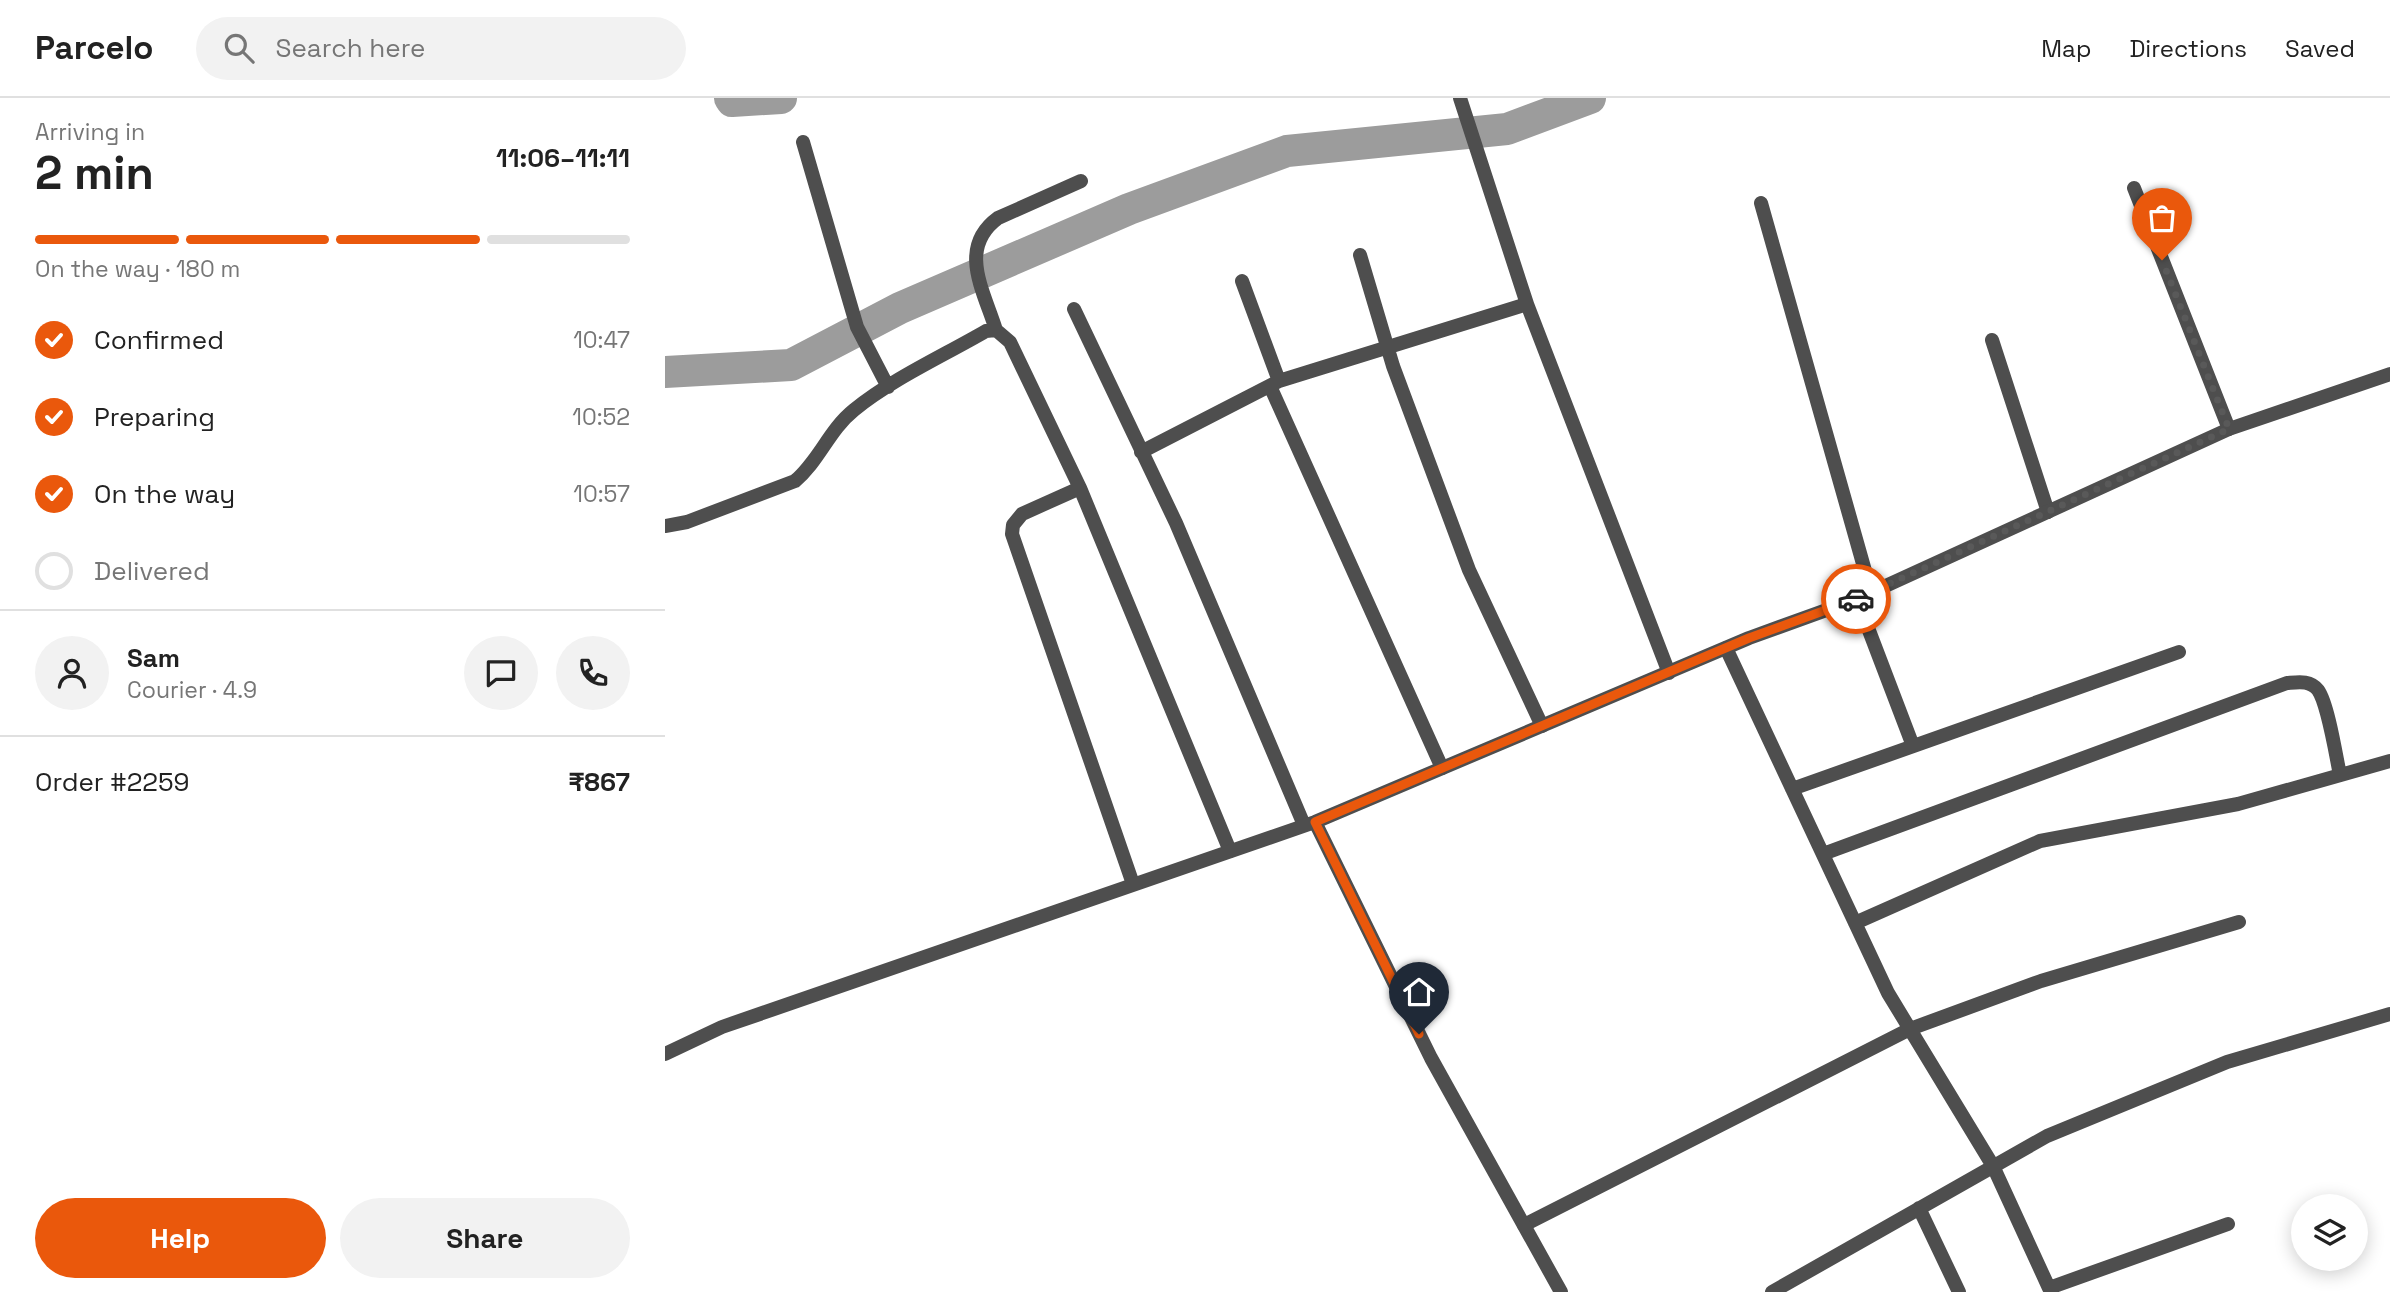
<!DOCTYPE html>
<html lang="en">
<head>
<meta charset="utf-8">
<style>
  :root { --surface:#fff; --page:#f2f2f2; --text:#222; --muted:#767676; --line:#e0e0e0; --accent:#ea580c }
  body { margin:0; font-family:"Space Grotesk",sans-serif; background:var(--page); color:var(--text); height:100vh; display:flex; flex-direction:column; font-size:26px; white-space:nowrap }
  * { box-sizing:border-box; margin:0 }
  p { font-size:23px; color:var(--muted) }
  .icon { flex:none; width:38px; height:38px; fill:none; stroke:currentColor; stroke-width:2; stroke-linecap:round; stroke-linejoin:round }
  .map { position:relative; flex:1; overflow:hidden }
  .panel { display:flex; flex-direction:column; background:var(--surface); width:665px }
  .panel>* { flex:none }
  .controls { position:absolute; left:1626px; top:1096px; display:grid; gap:14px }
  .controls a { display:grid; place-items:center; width:77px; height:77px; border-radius:50%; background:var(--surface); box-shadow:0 4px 18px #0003; font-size:35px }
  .pin { position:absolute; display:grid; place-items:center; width:60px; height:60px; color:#fff; margin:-72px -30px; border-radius:50% 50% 50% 0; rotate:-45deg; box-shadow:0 0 7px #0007 }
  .pin .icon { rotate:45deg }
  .courier { position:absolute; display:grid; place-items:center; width:70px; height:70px; margin:-35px; border:5px solid #ea580c; border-radius:50%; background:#fff; color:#222; box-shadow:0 2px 9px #0007 }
  .headline em { font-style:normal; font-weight:700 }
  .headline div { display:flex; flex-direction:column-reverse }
  .headline { display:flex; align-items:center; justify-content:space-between; height:119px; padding:0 35px }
  h1 { font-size:46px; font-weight:700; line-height:52px }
  .bar { display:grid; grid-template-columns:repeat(4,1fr); gap:10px 7px; align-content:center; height:84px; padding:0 35px }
  .bar i { height:9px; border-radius:5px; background:var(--line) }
  .bar .on { background:var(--accent) }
  .bar p { grid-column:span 4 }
  .line { display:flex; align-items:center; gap:18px; padding:0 35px; border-top:2px solid var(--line) }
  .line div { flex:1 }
  .round { display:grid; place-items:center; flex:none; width:74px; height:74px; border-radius:37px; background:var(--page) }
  ol { padding:0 35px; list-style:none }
  li { display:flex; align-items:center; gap:21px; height:77px }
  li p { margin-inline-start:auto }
  li .icon { padding:7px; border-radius:50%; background:var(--accent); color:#fff; stroke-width:4 }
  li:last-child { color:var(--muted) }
  li i { width:38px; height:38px; border:4px solid var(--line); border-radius:50% }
  .cta { display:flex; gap:14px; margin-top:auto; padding:14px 35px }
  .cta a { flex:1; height:80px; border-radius:42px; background:var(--accent); color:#fff; font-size:28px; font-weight:700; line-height:80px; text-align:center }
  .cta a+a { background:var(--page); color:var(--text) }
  header { display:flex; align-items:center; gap:42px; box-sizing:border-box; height:98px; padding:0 35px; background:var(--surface); border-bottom:2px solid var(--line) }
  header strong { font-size:33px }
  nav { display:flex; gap:38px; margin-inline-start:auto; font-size:24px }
  .search { width:490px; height:63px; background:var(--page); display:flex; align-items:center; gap:18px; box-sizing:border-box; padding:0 24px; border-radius:38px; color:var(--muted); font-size:26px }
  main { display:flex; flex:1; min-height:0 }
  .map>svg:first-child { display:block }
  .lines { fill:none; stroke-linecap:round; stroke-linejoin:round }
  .canal { stroke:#9c9c9c; stroke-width:32 }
  .minor { stroke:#4e4e4e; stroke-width:14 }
  .tertiary { stroke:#4e4e4e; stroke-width:14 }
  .done { stroke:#595959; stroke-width:7; stroke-dasharray:0 12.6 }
  .route { stroke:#ea580c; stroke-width:9 }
</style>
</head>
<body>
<header>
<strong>Parcelo</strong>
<div class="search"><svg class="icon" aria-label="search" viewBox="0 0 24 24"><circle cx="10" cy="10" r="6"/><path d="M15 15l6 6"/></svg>Search here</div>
<nav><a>Map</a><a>Directions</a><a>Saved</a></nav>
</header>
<main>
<section class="panel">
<div class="headline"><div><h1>2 min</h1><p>Arriving in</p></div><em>11:06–11:11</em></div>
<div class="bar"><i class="on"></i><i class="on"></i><i class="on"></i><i></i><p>On the way · 180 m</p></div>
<ol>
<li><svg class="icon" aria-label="check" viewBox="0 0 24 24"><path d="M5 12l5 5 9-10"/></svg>Confirmed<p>10:47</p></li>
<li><svg class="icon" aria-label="check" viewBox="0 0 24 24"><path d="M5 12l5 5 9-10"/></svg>Preparing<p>10:52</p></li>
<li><svg class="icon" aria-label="check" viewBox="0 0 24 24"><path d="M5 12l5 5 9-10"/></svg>On the way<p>10:57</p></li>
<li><i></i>Delivered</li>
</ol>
<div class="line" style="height:126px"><a class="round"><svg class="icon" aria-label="person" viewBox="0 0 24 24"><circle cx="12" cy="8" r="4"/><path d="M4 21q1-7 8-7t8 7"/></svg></a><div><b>Sam</b><p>Courier · 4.9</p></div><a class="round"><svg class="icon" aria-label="chat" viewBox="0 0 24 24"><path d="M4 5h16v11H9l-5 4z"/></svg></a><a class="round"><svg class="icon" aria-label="phone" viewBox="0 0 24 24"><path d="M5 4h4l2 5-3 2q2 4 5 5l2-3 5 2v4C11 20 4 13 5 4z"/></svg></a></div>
<div class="line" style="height:91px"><div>Order #2259</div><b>₹867</b></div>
<div class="cta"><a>Help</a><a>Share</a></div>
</section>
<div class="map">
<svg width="1725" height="1194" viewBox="0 0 1725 1194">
  <rect width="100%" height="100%" fill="#fff"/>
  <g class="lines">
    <path class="canal" d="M65,0L67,3L116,0
      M0,274L126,267L235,210L464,111L622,53L842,31L925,0"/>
    <path class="minor" d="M795,0L862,206
      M138,44L192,229L223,289
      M1469,90L1564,331
      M1096,105L1206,494
      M695,157L728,268L804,472L877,628
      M577,183L614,283
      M409,211L511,425L639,727
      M331,232C319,193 292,150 333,120L416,83
      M1327,242L1383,414
      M605,288L777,670
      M476,354L614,283L862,206L1004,575
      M415,390L357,416L348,427L347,436L468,786
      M0,428L22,424L130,383C154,363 164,332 189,312C227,281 278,258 321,233L331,232L345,244L415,390L565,753
      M1192,501L1248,648
      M1061,550L1223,895L1328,1068L1384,1190L1563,1126
      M1127,691L1514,554
      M1158,756L1622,585C1634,584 1645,582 1653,592C1663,606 1671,658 1675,677
      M1190,825L1375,743L1573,706L1725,663
      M1254,1110L1294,1194
      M859,1127L1245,931L1376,883L1574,824
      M1107,1194L1382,1038L1562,964L1725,916"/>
    <path class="tertiary" d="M650,724L766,960L896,1194
      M0,956L57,929L650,724L1084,540L1192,501L1564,331L1725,276"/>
  </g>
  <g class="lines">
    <path class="done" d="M1191,501L1564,331L1497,162"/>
    <path class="route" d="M754,936L650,724L1084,540L1191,501"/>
  </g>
</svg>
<div class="controls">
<a><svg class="icon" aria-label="layers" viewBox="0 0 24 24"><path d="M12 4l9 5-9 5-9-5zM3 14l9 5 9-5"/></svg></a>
</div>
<div class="pin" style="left:1497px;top:162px;background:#ea580c"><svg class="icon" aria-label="bag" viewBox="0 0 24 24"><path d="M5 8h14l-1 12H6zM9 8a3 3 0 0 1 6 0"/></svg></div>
<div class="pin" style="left:754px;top:936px;background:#1f2937"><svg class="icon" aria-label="home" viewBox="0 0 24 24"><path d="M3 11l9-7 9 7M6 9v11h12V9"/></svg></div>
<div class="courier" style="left:1191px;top:501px"><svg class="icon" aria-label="car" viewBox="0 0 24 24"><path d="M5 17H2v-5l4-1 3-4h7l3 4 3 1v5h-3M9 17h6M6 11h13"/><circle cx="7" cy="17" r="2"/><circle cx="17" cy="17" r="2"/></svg></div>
</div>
</main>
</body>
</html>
